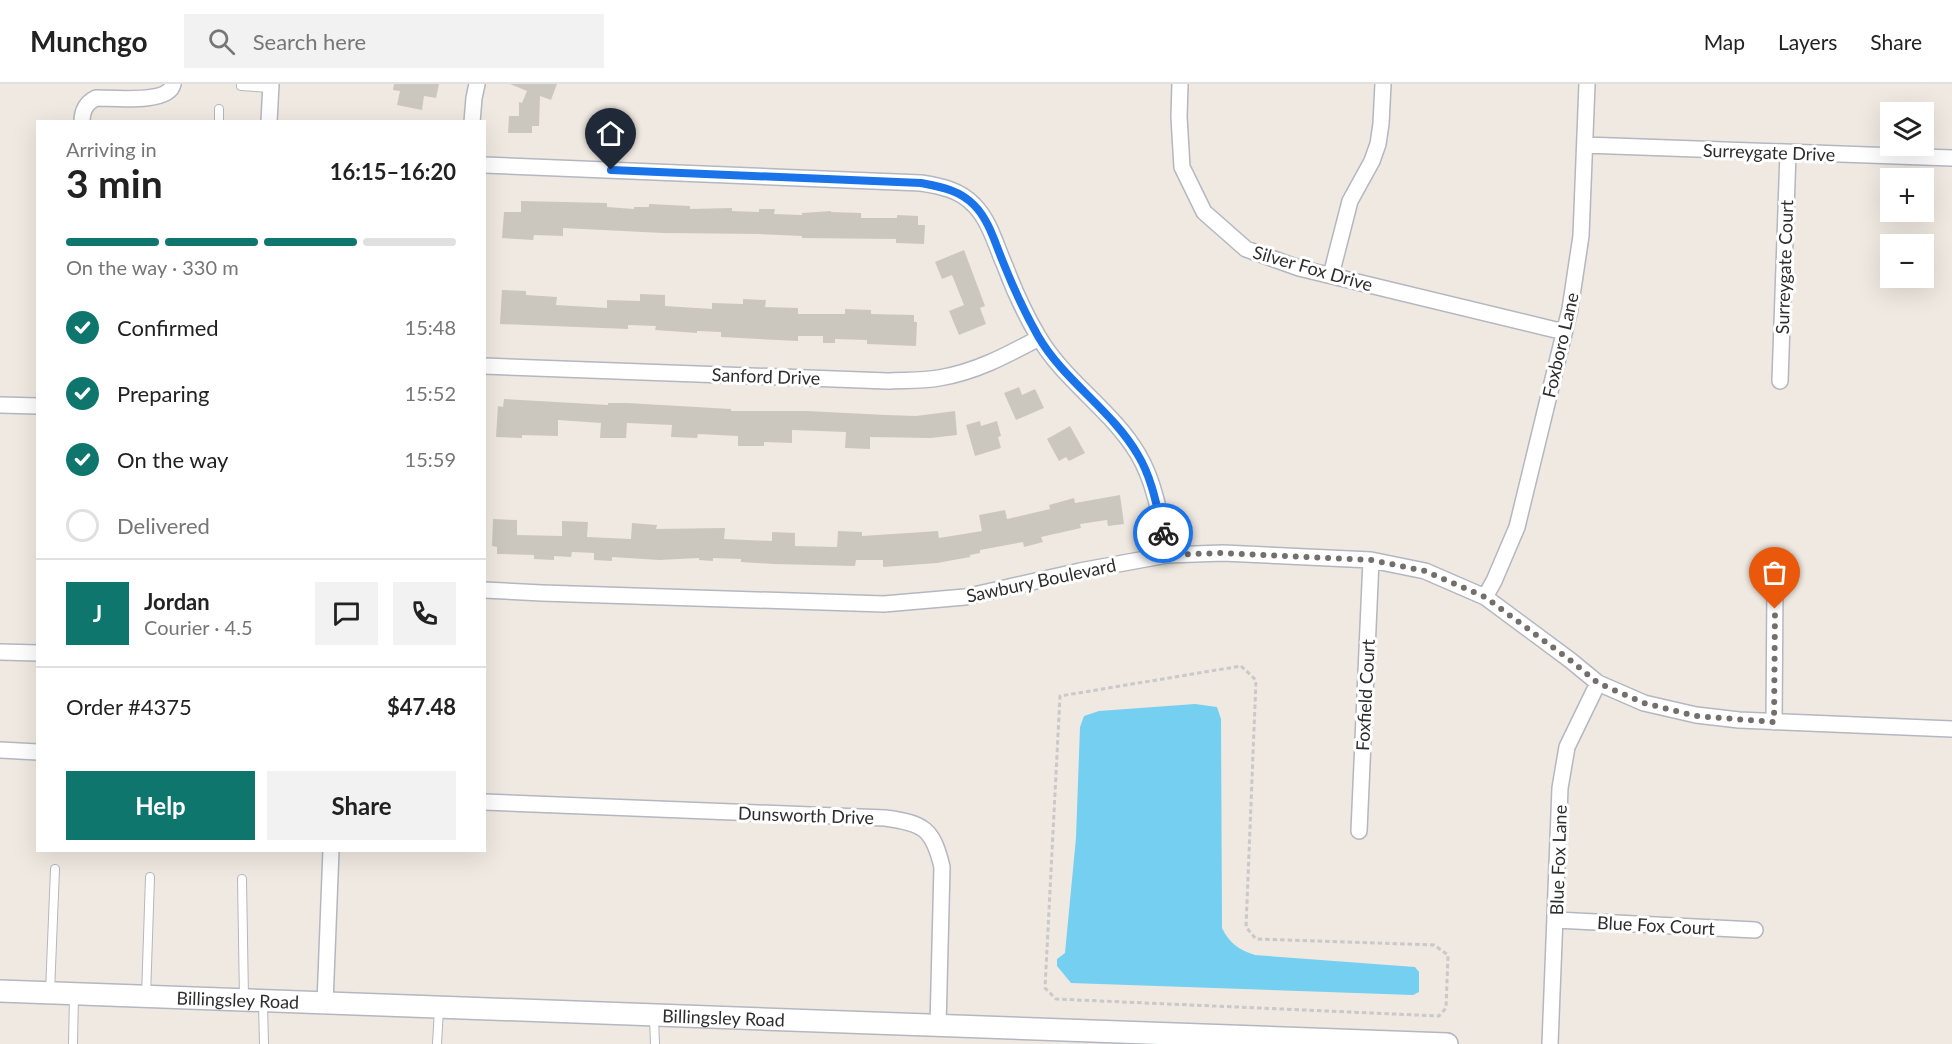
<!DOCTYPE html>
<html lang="en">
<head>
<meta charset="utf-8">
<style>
  :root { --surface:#fff; --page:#f2f2f2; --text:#222; --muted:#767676; --line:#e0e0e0; --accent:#0f766e }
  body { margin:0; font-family:Lato,sans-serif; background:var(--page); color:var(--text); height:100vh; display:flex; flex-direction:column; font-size:22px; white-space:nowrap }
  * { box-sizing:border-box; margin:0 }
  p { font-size:20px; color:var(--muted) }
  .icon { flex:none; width:33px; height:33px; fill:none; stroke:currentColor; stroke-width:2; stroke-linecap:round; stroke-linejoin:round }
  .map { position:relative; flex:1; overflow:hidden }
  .panel { position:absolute; left:36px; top:36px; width:450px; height:732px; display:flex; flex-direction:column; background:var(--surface); border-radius:0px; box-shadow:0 6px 24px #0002 }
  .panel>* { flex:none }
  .buttons { position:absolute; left:1880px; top:18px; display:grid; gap:12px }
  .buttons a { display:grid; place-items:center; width:54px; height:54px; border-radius:0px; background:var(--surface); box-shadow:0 6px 24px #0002; font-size:30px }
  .pin { position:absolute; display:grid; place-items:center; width:51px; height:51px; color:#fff; margin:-62px -26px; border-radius:50% 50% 50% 0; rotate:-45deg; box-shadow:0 0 6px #0007 }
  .pin .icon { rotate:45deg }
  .courier { position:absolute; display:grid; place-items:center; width:60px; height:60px; margin:-30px; border:4px solid #1a73e8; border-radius:50%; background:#fff; color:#222; box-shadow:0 2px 8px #0007 }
  .headline em { font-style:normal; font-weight:700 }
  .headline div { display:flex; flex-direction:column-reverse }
  .headline { display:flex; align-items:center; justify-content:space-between; height:102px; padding:0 30px }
  h1 { font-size:39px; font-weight:700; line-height:45px }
  .bar { display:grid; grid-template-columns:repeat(4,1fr); gap:9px 6px; align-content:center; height:72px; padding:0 30px }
  .bar i { height:8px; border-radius:4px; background:var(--line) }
  .bar .active { background:var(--accent) }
  .bar p { grid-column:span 4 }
  .line { display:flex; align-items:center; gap:15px; padding:0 30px; border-top:2px solid var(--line) }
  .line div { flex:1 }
  .round { display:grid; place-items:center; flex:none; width:63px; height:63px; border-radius:0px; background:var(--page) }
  ol { padding:0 30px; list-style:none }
  li { display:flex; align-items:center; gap:18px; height:66px }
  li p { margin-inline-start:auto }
  li .icon { padding:6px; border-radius:50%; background:var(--accent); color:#fff; stroke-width:4 }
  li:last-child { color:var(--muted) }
  li i { width:33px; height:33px; border:3px solid var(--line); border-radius:50% }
  .button { display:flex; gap:12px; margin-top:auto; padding:12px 30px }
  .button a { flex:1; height:69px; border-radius:0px; background:var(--accent); color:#fff; font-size:24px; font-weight:700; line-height:69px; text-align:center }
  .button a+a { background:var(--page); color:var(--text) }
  header { display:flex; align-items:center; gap:36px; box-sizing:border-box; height:84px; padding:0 30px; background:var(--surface); border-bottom:2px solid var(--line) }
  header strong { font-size:28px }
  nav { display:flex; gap:33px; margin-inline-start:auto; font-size:21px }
  .search { width:420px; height:54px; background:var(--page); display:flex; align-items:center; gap:15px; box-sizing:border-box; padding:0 21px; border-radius:0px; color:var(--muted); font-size:22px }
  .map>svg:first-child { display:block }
  .water { fill:#75cff0 }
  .building { fill:#cbc7bf }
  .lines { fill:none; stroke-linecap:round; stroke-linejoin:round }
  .lane-casing { stroke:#b4b7c1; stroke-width:10 }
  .street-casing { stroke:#b4b7c1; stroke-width:18 }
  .secondary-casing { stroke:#b4b7c1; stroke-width:24 }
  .path { stroke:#c9c9c9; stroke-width:3; stroke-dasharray:4.5 3; stroke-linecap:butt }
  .lane { stroke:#fff; stroke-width:8 }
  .street { stroke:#fff; stroke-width:15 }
  .secondary { stroke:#fff; stroke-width:21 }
  .done { stroke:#726f6d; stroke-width:6; stroke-dasharray:0 10.8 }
  .route { stroke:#1a73e8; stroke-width:8 }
  .labels { text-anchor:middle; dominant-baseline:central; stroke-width:6; stroke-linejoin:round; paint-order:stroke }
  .street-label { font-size:18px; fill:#2e2e2e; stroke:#fff }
</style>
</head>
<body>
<header>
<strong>Munchgo</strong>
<div class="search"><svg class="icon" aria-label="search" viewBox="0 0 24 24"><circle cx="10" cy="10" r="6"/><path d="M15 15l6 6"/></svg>Search here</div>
<nav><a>Map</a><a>Layers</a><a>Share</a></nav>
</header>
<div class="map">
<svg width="1952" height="960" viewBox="0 0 1952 960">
  <rect width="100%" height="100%" fill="#efe9e1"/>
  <path class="water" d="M1195,620L1217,623L1221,635L1222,844C1229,859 1239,866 1255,871L1415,883L1419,888V908L1413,911L1071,899L1057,882V875L1065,869L1076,754L1080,643L1084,632L1099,627Z"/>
  <path class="building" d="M394,0H439L436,14L424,12L422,26L397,21L400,7L393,6Z
    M510,0H557L551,16L540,12L539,42H532V49H508L509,32H519V18L522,19L527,7Z
    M521,117L607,119V123L634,125V123H649V120L690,122V125L732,124V127L759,128V125H775L774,130L802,131V129L831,127V128L861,129V134H897V131L918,132V141H925L924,160L896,159V155L802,154V152L758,150L663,149L563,144V152L534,151L533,156L502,154L504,128H521Z
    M964,166L985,222L980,224L986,240L959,251L949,227L964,221L952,191L942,195L935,178Z
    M502,206L526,207V211L557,213L556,221L607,224V216L640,217V210L665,211V222L712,225V219L743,220V215L766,216L765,223L798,224V230H845V225L871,226V230L914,231V238H917L916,262L867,260V256L835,255V259H823V252H798V257L721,253V248L697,247V249L655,246L656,242L628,241V245L500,240Z
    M1019,303L1022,311L1035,305L1044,324L1016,336L1004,309Z
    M504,315L608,321V319H627L731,325V327H807L886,331L916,332L955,327L957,351L931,354L870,353V365L845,364L846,348L792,346V359L764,358V362H738V352L698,350L697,354L671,353L672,341L627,339L626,354H600L601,339L558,336V352L522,351V354L496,353L498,322L503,323Z
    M980,337L981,342L997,337L1001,352L998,353L1001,364L975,372L966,341Z
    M1070,342L1085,369L1069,377L1066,373L1059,377L1047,355Z
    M1120,411L1124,440L1108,442L1107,436L1080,440L1081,444L1041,453L1043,458L1024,463L1023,458L980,466V469L970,471V473L937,479L883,483V476H856L855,482L774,480L741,478V475L713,474V477L699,476V474L659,476L612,473V477L594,476V469L572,468L571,473L554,472V476L534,475V471L497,470V463L492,462L493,435L517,436V451L562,452V437L588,438L587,453L631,455L632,439L657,441L656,445L725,444L724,455L772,457V448L795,449V462L837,463L838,447L862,448V452L938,447L939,454L982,447L979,431L1005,426L1007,435L1050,425L1049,421L1074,414L1075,419Z"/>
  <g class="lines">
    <defs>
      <path id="lane" d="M241,0V2L271,4
        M219,38V25
        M242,795L244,915
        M50,908L55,785
        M146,912L150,793
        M263,920L264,960
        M654,934L655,960
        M73,960L74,912
        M437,960L439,925"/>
      <path id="street" d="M1180,0L1179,33L1182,83L1204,128L1246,165L1299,184L1564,248
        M82,38C82,26 86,19 96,14C114,14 169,20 173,0
        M269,38L271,0
        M472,38L474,14L477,0
        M1585,61L1952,74
        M484,81L921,99C941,102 960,106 974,121C990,137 996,162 1005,182C1014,206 1025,230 1038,252C1064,297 1112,326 1138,370C1156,400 1161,438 1167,471
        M1331,191L1350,117L1372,77L1378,60L1381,40L1383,0
        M484,282L887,297C904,296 922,297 939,294C976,288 1007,271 1039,254
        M1780,297L1788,69
        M0,321L38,322
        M484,506L542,509L884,520L965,513L1080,487L1167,471L1223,469L1371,476L1425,487L1485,513L1570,576L1598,599L1644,619L1696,631L1739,636L1952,645
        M1485,513L1494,497L1517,443L1570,225L1581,152L1587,0
        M0,568L38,569
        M1774,638L1775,502
        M0,666L38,668
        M484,718L885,734C924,739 933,745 942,783L938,942
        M1359,747L1371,476
        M1556,836L1755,846
        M325,919L331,766
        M1550,960L1560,704L1567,663L1598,599"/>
      <g id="secondary">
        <path id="s1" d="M0,907L1447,960"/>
      </g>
    </defs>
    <use href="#lane" class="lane-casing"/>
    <use href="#street" class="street-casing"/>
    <use href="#secondary" class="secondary-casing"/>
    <path class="path" d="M1241,582L1256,596L1246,843L1256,855L1434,861L1448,871L1446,924L1439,932L1056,915L1045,904L1060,612Z"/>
    <use href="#lane" class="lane"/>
    <use href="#street" class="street"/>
    <use href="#secondary" class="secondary"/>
  </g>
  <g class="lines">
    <path class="done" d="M1163,449L1167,471L1223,469L1371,476L1425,487L1485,513L1570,576L1598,599L1644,619L1696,632L1774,638L1775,525"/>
    <path class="route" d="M611,86L921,99C941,103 959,106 974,121C989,136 995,159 1003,178C1013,203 1025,229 1038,252C1064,297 1112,326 1138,371C1152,394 1157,423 1163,449"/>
  </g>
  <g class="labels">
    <g class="street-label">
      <text transform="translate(1769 68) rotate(2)">Surreygate Drive</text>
      <text transform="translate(1784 183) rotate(-88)">Surreygate Court</text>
      <text transform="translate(1313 184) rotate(16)">Silver Fox Drive</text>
      <text transform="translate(1560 261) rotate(-77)">Foxboro Lane</text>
      <text transform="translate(766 292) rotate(2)">Sanford Drive</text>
      <text transform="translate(1041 496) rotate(-12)">Sawbury Boulevard</text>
      <text transform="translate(1365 611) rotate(-87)">Foxfield Court</text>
      <text transform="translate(806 731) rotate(2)">Dunsworth Drive</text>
      <text transform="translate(1558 776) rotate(-88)">Blue Fox Lane</text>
      <text transform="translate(1656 841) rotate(3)">Blue Fox Court</text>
      <text stroke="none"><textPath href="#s1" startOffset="238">Billingsley Road</textPath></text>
      <text stroke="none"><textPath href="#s1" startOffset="724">Billingsley Road</textPath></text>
    </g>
  </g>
</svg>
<div class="buttons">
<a><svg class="icon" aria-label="layers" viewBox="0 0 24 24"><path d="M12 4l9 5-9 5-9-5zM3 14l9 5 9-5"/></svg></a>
<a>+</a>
<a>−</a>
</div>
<div class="pin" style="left:1775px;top:525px;background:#ea580c"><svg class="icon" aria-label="bag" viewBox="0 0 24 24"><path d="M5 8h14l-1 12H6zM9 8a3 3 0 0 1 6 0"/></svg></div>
<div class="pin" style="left:611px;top:86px;background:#1f2937"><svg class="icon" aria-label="home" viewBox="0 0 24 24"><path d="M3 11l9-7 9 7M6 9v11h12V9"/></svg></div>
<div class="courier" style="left:1163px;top:449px"><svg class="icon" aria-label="bike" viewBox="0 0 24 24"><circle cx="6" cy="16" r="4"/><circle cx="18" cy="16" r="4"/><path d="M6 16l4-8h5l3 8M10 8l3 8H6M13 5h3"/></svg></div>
<section class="panel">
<div class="headline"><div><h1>3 min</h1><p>Arriving in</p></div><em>16:15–16:20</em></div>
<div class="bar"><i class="active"></i><i class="active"></i><i class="active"></i><i></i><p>On the way · 330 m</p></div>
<ol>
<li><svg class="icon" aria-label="check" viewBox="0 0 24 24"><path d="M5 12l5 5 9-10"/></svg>Confirmed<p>15:48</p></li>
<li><svg class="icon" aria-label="check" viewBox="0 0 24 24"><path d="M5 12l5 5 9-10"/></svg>Preparing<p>15:52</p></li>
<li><svg class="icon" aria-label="check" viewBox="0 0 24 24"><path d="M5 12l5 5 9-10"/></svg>On the way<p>15:59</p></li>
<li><i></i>Delivered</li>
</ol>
<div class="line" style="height:108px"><b class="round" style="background:var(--accent);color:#fff">J</b><div><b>Jordan</b><p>Courier · 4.5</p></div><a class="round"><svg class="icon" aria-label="chat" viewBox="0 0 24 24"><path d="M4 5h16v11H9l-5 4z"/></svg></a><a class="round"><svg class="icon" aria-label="phone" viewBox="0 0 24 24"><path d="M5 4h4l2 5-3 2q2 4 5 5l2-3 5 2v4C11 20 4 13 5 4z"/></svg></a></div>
<div class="line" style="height:78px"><div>Order #4375</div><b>$47.48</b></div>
<div class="button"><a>Help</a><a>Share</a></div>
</section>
</div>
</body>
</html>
